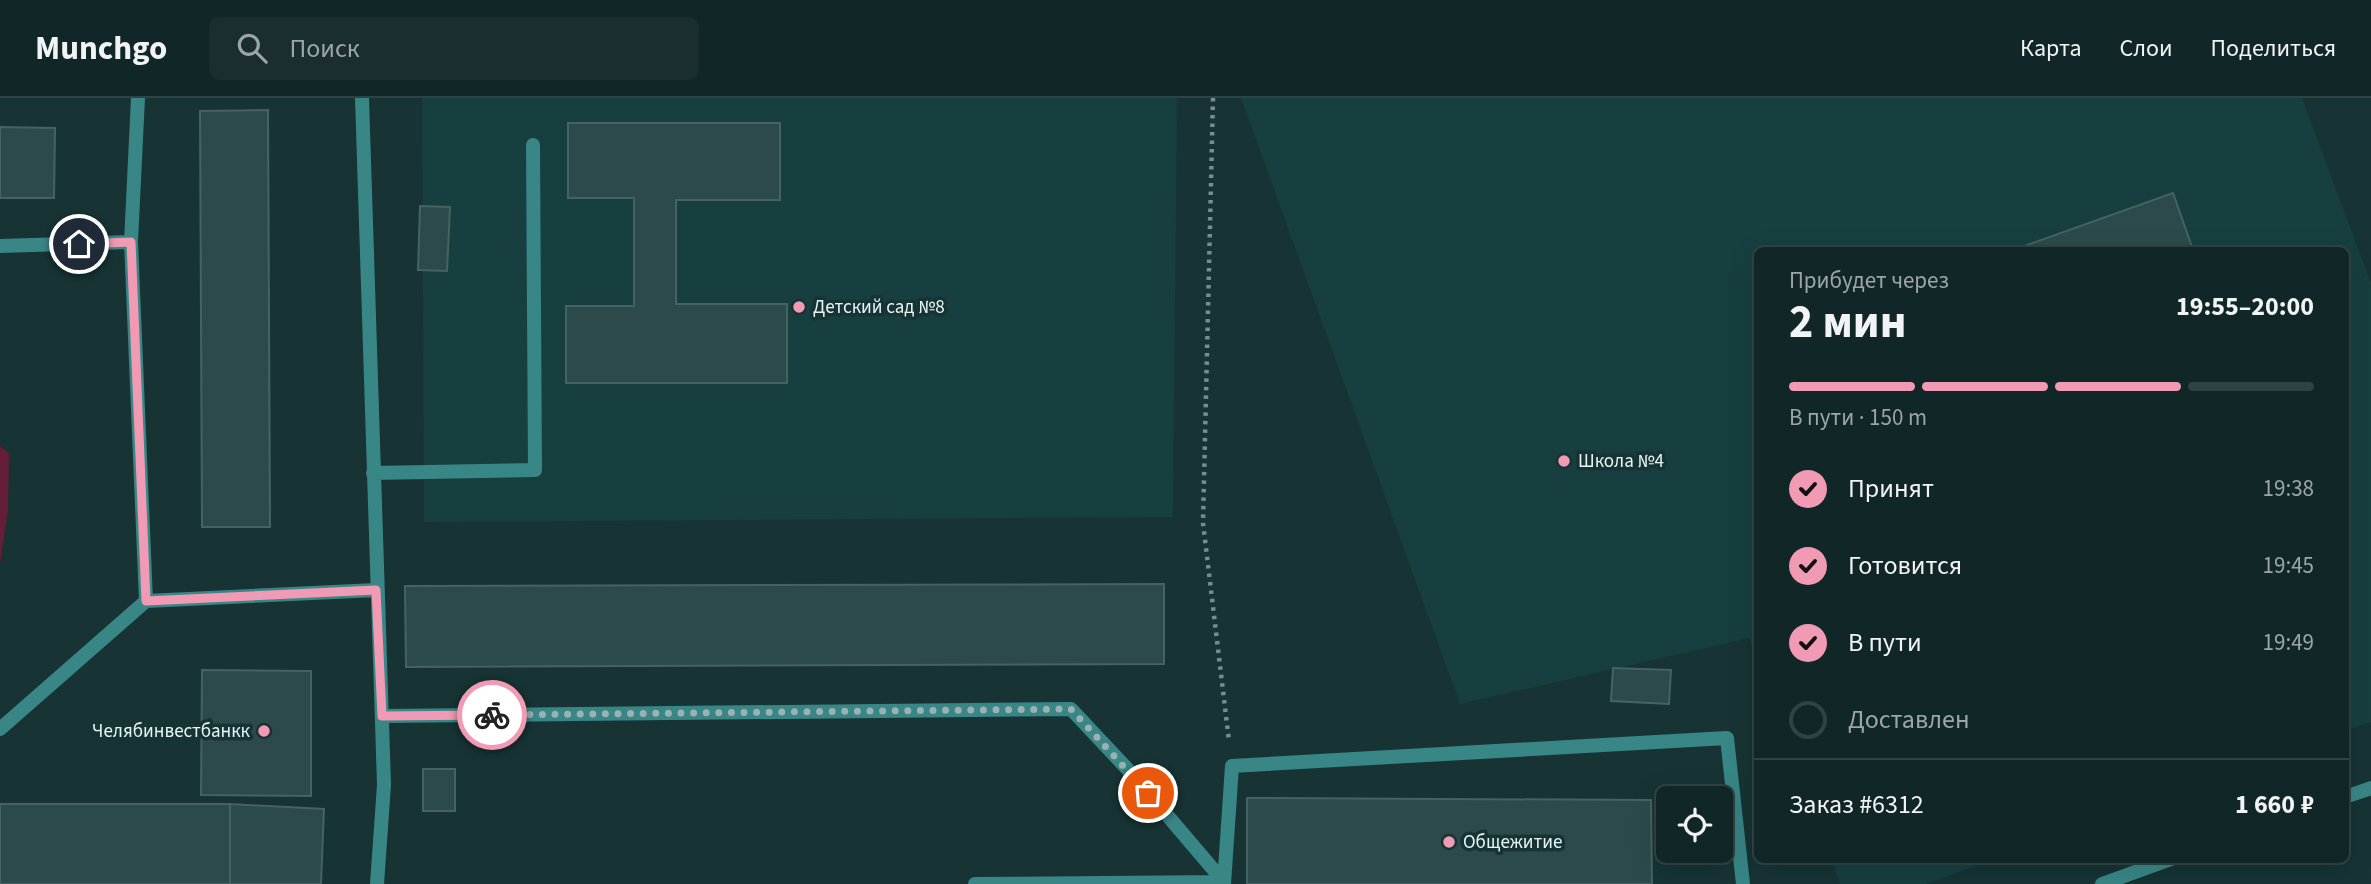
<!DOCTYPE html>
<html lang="ru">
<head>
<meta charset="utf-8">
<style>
  :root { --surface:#112627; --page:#1a2e2f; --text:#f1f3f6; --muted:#9ca5a7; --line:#304344; --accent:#f19ab3 }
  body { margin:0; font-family:"Source Sans 3",sans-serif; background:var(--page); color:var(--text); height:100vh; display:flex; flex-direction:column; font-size:26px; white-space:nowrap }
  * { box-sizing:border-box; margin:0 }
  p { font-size:23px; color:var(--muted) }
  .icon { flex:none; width:38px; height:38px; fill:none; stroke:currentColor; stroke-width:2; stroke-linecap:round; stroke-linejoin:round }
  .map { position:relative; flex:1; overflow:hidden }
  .sheet { position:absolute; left:1754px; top:149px; width:595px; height:616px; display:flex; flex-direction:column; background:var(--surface); border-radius:10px; box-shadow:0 7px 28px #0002,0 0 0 2px var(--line) }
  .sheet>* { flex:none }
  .buttons { position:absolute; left:1656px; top:688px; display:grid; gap:14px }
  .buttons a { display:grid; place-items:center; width:77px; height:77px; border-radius:10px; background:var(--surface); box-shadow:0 7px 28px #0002,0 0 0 2px var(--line); font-size:35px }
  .pin { position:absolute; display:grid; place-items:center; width:60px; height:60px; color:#fff; margin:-30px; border:4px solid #fff; border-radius:50%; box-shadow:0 2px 7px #0007 }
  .courier { position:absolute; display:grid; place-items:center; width:70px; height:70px; margin:-35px; border:5px solid #f19ab3; border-radius:50%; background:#fff; color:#222; box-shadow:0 2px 9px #0007 }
  .head em { font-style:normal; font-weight:700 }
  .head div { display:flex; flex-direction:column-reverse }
  .head { display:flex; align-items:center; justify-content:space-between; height:119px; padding:0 35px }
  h1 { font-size:46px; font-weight:700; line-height:52px }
  .bar { display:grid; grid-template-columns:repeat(4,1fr); gap:10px 7px; align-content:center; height:84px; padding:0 35px }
  .bar i { height:9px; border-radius:5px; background:var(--line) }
  .bar .active { background:var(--accent) }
  .bar p { grid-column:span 4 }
  .line { display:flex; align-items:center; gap:18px; padding:0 35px; border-top:2px solid var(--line) }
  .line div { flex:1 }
  ol { padding:0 35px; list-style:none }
  li { display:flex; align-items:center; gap:21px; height:77px }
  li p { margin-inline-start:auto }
  li .icon { padding:7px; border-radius:50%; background:var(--accent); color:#111; stroke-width:4 }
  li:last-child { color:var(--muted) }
  li i { width:38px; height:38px; border:4px solid var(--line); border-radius:50% }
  header { display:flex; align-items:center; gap:42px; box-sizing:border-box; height:98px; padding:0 35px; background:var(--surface); border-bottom:2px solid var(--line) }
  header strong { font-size:33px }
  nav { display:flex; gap:38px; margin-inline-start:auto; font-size:24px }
  .search { width:490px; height:63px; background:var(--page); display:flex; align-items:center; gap:18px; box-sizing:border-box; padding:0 24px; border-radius:10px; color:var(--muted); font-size:26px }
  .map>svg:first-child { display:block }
  .built { fill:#173f40 }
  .green { fill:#641e38 }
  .building { fill:#2d4a4a; stroke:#466363; stroke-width:2 }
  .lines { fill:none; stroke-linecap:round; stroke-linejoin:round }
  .path { stroke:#778e8f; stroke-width:4.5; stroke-dasharray:3.5 5; stroke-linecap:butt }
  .service { stroke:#398687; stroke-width:14 }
  .tertiary { stroke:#398687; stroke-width:14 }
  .done { stroke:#9cb1b1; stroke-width:7; stroke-dasharray:0 12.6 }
  .route { stroke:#f19ab3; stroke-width:9 }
  .poi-dot { fill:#f19ab3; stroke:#173334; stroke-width:2.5 }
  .labels { text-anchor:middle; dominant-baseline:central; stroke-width:7; stroke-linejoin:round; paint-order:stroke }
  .poi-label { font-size:19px; fill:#e4f5f5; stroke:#173334; text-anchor:start }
</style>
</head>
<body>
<header>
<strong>Munchgo</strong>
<div class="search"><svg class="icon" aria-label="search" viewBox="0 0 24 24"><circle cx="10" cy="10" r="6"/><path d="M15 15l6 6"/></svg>Поиск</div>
<nav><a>Карта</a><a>Слои</a><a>Поделиться</a></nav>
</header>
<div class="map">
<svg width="2371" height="786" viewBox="0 0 2371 786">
  <rect width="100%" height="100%" fill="#173334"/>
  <path class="built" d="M422,0H1177L1173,419L424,424Z
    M1241,0H2302L2371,185V624L2345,633V152H1757V561L1749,540L1460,606Z
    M1831,761H1994L1926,786H1840Z"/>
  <path class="green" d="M0,348L9,355L8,412L0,466Z"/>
  <path class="building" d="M268,12L270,429H202L200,13Z
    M568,25H780V102H676V206H787V285H566V208H634V100H568Z
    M0,29L55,30L54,100H0Z
    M2173,95L2193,152H2013Z
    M420,108L450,109L447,173L418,172Z
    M1164,486V566L406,569L405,488Z
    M1613,570L1671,572L1669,606L1611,603Z
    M202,572L311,573V698L201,697Z
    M423,671H455V713H423Z
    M1247,700L1651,702L1652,786H1247Z
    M0,706H230V786H0Z
    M230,706L324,711L321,786H230Z"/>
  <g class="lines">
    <path class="path" d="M1213,0L1203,425L1229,643"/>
    <path class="service" d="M362,0L384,687L377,786
      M131,144L138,0
      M0,148L131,144L146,503
      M373,375L535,372L533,47
      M382,618L1071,611L1133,677L1224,784
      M0,631L146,503L376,492
      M975,786L1224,784
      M1224,786L1232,668L1727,640L1743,786"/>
    <path class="tertiary" d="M2345,699L2371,690
      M2102,786L2171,761"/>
  </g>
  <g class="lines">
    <path class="done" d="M492,617L1071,611L1148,695"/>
    <path class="route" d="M79,146L131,144L146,503L376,492L382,618L492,617"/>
  </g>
  <g class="poi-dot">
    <circle cx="799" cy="209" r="7"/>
    <circle cx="1564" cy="363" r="7"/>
    <circle cx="264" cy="633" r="7"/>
    <circle cx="1449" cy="744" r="7"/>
  </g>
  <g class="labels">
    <g class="poi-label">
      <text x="813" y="209">Детский сад №8</text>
      <text x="1578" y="363">Школа №4</text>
      <text x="250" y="633" text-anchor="end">Челябинвестбанкк</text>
      <text x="1463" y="744">Общежитие</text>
    </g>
  </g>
</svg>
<div class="buttons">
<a><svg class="icon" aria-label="locate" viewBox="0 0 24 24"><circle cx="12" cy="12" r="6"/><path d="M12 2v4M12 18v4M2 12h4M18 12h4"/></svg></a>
</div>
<div class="pin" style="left:1148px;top:695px;background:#ea580c"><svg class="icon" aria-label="bag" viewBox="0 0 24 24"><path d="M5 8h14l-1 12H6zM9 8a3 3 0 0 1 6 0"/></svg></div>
<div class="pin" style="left:79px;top:146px;background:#1f2937"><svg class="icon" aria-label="home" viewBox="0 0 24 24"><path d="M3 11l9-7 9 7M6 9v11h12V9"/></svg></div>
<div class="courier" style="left:492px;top:617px"><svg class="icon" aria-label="bike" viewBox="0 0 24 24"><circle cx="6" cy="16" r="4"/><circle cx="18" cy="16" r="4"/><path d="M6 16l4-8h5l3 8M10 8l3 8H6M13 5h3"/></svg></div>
<section class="sheet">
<div class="head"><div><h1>2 мин</h1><p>Прибудет через</p></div><em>19:55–20:00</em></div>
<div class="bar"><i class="active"></i><i class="active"></i><i class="active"></i><i></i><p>В пути · 150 m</p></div>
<ol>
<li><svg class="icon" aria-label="check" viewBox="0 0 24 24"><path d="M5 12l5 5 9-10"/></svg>Принят<p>19:38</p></li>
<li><svg class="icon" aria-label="check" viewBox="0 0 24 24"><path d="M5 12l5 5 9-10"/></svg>Готовится<p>19:45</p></li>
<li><svg class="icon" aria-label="check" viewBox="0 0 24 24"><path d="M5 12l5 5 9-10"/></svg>В пути<p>19:49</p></li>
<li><i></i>Доставлен</li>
</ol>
<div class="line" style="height:91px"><div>Заказ #6312</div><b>1 660 ₽</b></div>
</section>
</div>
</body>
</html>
